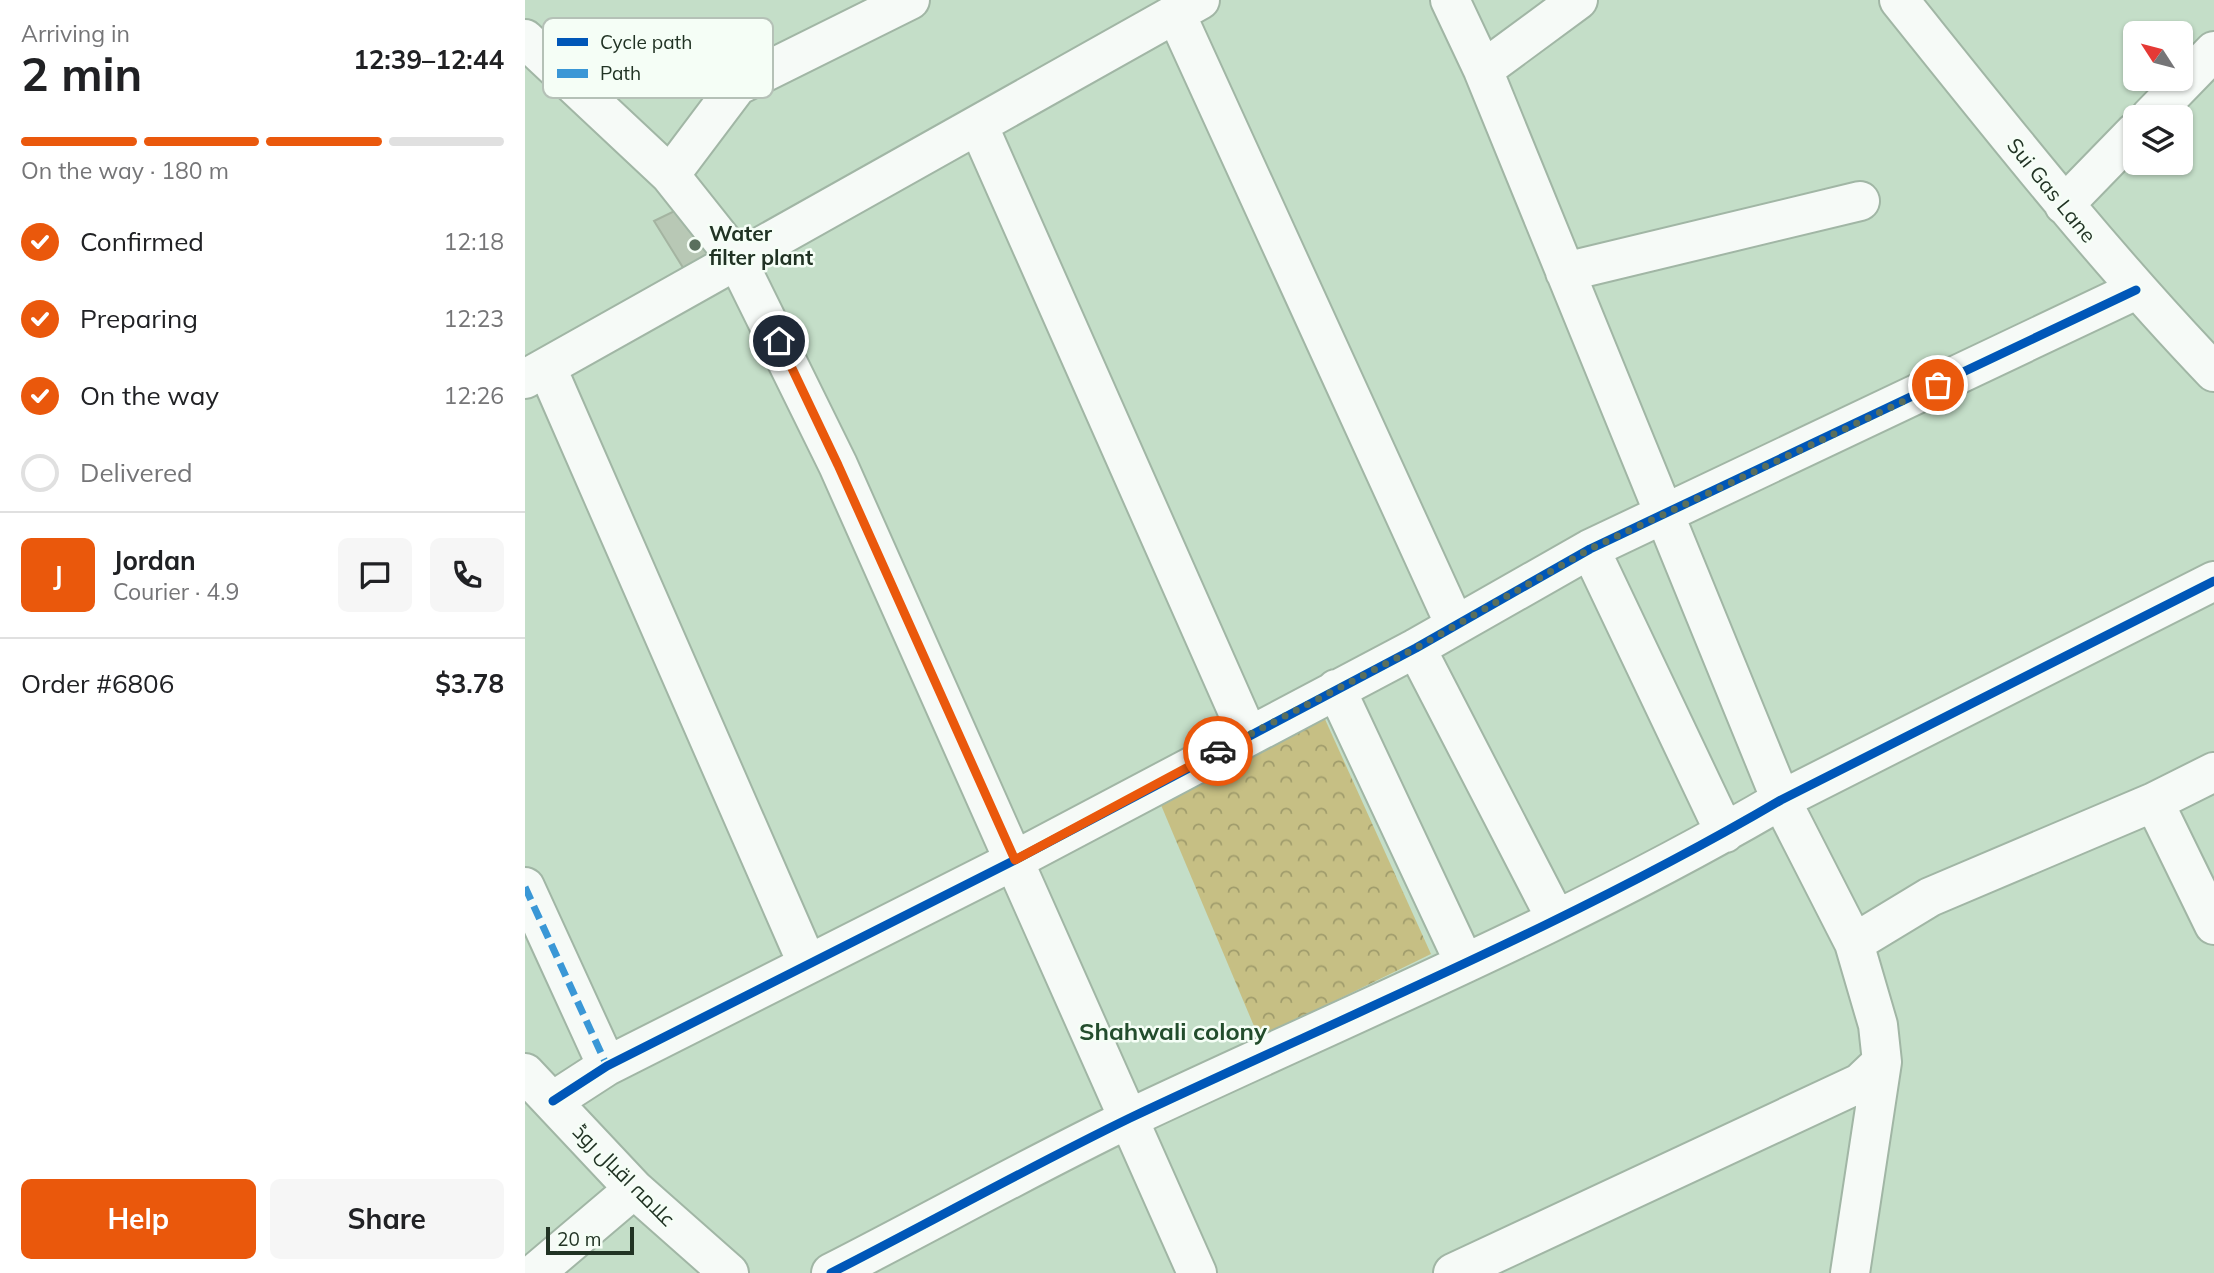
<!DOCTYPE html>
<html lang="en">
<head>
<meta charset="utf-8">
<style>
  :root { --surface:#fff; --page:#f6f6f6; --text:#202124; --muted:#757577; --line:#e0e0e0; --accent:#ea580c }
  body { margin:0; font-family:Mulish,Cairo,sans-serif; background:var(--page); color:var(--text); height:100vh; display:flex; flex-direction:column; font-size:26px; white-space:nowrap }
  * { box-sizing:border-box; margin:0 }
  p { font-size:23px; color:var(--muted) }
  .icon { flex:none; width:38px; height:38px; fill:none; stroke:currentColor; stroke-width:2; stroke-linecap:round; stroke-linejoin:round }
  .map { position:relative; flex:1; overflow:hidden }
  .sheet { display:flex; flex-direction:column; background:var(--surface); width:525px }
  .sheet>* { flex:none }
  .needle { width:46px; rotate:306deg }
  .fabs { position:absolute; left:1598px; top:21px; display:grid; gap:14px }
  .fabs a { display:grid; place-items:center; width:70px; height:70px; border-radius:10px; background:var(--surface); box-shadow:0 2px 5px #0004; font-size:35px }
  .scale { position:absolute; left:21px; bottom:18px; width:88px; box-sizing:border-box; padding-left:7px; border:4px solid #213324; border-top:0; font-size:19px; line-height:24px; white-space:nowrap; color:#213324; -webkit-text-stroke:5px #f5fef6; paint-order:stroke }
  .pin { position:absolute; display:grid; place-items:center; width:60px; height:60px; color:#fff; margin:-30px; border:4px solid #fff; border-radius:50%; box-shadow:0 2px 7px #0007 }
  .courier { position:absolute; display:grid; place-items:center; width:70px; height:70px; margin:-35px; border:5px solid #ea580c; border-radius:50%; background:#fff; color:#222; box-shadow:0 2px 9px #0007 }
  .summary em { font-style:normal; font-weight:700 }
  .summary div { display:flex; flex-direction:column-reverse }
  .summary { display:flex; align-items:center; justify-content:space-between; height:119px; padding:0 21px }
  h1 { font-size:46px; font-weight:700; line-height:52px }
  .bar { display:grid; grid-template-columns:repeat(4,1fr); gap:10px 7px; align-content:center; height:84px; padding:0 21px }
  .bar i { height:9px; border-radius:5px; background:var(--line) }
  .bar .active { background:var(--accent) }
  .bar p { grid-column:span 4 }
  .line { display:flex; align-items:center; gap:18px; padding:0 21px; border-top:2px solid var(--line) }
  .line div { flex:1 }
  .round { display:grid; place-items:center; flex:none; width:74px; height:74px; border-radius:10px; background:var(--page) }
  ol { padding:0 21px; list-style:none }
  li { display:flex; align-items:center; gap:21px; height:77px }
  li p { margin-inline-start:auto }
  li .icon { padding:7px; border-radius:50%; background:var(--accent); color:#fff; stroke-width:4 }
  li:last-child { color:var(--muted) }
  li i { width:38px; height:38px; border:4px solid var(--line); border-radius:50% }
  .cta { display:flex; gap:14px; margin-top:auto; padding:14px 21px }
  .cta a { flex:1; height:80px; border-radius:10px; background:var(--accent); color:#fff; font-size:28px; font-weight:700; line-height:80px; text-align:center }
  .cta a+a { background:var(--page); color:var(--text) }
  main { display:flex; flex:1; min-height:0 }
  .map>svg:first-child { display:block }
  .park { fill:url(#park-crowns) }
  .building { fill:#b8c8b5; stroke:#a4b4a1; stroke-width:2 }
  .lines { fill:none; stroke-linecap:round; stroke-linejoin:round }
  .minor-casing { stroke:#a1b6a5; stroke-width:42 }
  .major-casing { stroke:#a1b6a5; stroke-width:42 }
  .minor { stroke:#f6faf7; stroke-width:38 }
  .major { stroke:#f6faf7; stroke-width:38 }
  .quiet { stroke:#3a97d6; stroke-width:7; stroke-dasharray:14 7; stroke-linecap:butt }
  .cycleway-casing { stroke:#f5fef6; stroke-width:13 }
  .cycleway { stroke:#0057b8; stroke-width:9 }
  .done { stroke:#5a6f5d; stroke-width:7; stroke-dasharray:0 12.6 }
  .route { stroke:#ea580c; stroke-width:9 }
  .poi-dot { fill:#5a6f5d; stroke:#f5fef6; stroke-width:2.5 }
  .labels { text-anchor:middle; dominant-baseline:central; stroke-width:5; stroke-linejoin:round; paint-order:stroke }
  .street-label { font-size:21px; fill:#213324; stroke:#f5fef6 }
  .poi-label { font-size:21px; font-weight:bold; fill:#213324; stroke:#f5fef6; text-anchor:start }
  .quarter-label { font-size:24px; font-weight:bold; fill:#234d2d; stroke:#f5fef6 }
  .key { fill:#f5fef6; stroke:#b5c1b7; stroke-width:2 }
  .key-label { font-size:19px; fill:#213324 }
</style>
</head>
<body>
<main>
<section class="sheet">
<div class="summary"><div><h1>2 min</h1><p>Arriving in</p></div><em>12:39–12:44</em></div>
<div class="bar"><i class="active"></i><i class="active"></i><i class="active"></i><i></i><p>On the way · 180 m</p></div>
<ol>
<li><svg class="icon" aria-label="check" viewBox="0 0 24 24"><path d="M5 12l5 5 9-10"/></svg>Confirmed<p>12:18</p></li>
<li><svg class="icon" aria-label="check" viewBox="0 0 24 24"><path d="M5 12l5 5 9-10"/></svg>Preparing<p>12:23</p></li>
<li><svg class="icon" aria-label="check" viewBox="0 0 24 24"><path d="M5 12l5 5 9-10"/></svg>On the way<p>12:26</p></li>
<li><i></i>Delivered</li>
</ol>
<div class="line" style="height:126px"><b class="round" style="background:var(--accent);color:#fff">J</b><div><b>Jordan</b><p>Courier · 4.9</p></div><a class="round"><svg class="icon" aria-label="chat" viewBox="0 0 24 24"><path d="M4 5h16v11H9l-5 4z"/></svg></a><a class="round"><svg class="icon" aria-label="phone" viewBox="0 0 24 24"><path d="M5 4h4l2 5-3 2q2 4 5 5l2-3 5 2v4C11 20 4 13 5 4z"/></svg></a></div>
<div class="line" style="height:91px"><div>Order #6806</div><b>$3.78</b></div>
<div class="cta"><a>Help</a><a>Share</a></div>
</section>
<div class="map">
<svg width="1689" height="1273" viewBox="0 0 1689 1273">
  <defs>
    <pattern id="park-crowns" width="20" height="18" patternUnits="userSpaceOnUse" patternTransform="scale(1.75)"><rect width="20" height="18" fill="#c6bf84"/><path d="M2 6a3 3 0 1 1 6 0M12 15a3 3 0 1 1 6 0" fill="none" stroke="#a09c6c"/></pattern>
  </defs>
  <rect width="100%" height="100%" fill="#c4dec8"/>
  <path class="park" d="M799,717L906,954L734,1038L636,805Z"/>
  <path class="building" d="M166,203L194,253L162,274L129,221Z"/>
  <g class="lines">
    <defs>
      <path id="minor" d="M925,0L958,70L1256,800L1329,943
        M1374,0C1476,127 1576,254 1689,372
        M651,14L930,625
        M0,39L145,175L211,258
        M958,70L1053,0
        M1625,117L1689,51
        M454,127L723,735
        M145,175L212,86L385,0
        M1539,205L1610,132
        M1040,272L1335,201
        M22,368L282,963
        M0,379L675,0
        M1065,549L1200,833
        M891,648L1031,919
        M811,689L939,962
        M1629,802L1689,925
        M0,887L82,1066
        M0,1073L109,1189L204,1273
        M28,1101L82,1066L490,860L891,648L1065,549L1611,290
        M10,1273L109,1189
        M306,1273C406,1222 504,1167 605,1118C823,1015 1048,922 1256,800L1689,581
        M928,1273L1335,1083L1357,1062
        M1325,1273L1357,1062L1353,1025L1329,943L1405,897L1629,802L1689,772"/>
      <path id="major" d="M211,258L313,465L672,1273"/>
    </defs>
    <use href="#minor" class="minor-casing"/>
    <use href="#major" class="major-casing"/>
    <use href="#minor" class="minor"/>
    <use href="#major" class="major"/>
    <path class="quiet" d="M0,887L82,1066"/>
    <defs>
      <path id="cycleway" d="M28,1101L82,1066L490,860L891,648L1065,549L1611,290
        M306,1273C406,1222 504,1167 605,1118C823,1015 1048,922 1256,800L1689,581"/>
    </defs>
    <use href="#cycleway" class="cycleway-casing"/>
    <use href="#cycleway" class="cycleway"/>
  </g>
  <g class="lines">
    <path class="done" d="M693,751L891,648L1065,549L1413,385"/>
    <path class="route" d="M254,341L313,465L490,860L693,751"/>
  </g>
  <circle class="poi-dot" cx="170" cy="245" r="7"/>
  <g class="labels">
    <g class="street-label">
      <text transform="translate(1527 190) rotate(51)">Sui Gas Lane</text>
      <text transform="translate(100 1175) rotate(45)">علامہ اقبال روڈ</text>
    </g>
    <g class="poi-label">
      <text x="184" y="233">Water<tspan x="184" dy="24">filter plant</tspan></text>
    </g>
    <g class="quarter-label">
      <text x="648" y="1031">Shahwali colony</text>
    </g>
  </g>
  <rect x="18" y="18" width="230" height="80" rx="10" class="key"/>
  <rect x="32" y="38" width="31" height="8" fill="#0057b8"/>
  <rect x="32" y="69" width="31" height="9" fill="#3a97d6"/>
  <g class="key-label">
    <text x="75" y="49">Cycle path</text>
    <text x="75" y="80">Path</text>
  </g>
</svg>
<div class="fabs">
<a><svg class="needle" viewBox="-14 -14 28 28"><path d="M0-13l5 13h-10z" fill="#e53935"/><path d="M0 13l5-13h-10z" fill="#757577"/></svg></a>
<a><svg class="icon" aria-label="layers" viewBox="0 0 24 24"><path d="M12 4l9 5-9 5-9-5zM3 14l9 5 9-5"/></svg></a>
</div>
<div class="scale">20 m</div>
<div class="pin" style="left:1413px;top:385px;background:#ea580c"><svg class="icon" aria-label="bag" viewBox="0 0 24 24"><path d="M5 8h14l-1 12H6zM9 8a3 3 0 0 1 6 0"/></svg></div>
<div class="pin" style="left:254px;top:341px;background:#1f2937"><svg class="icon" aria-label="home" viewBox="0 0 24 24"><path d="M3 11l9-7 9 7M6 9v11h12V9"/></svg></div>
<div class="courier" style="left:693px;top:751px"><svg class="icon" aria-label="car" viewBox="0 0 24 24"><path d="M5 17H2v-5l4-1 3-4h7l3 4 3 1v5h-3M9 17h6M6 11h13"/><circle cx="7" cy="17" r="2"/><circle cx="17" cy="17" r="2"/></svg></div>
</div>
</main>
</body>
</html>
